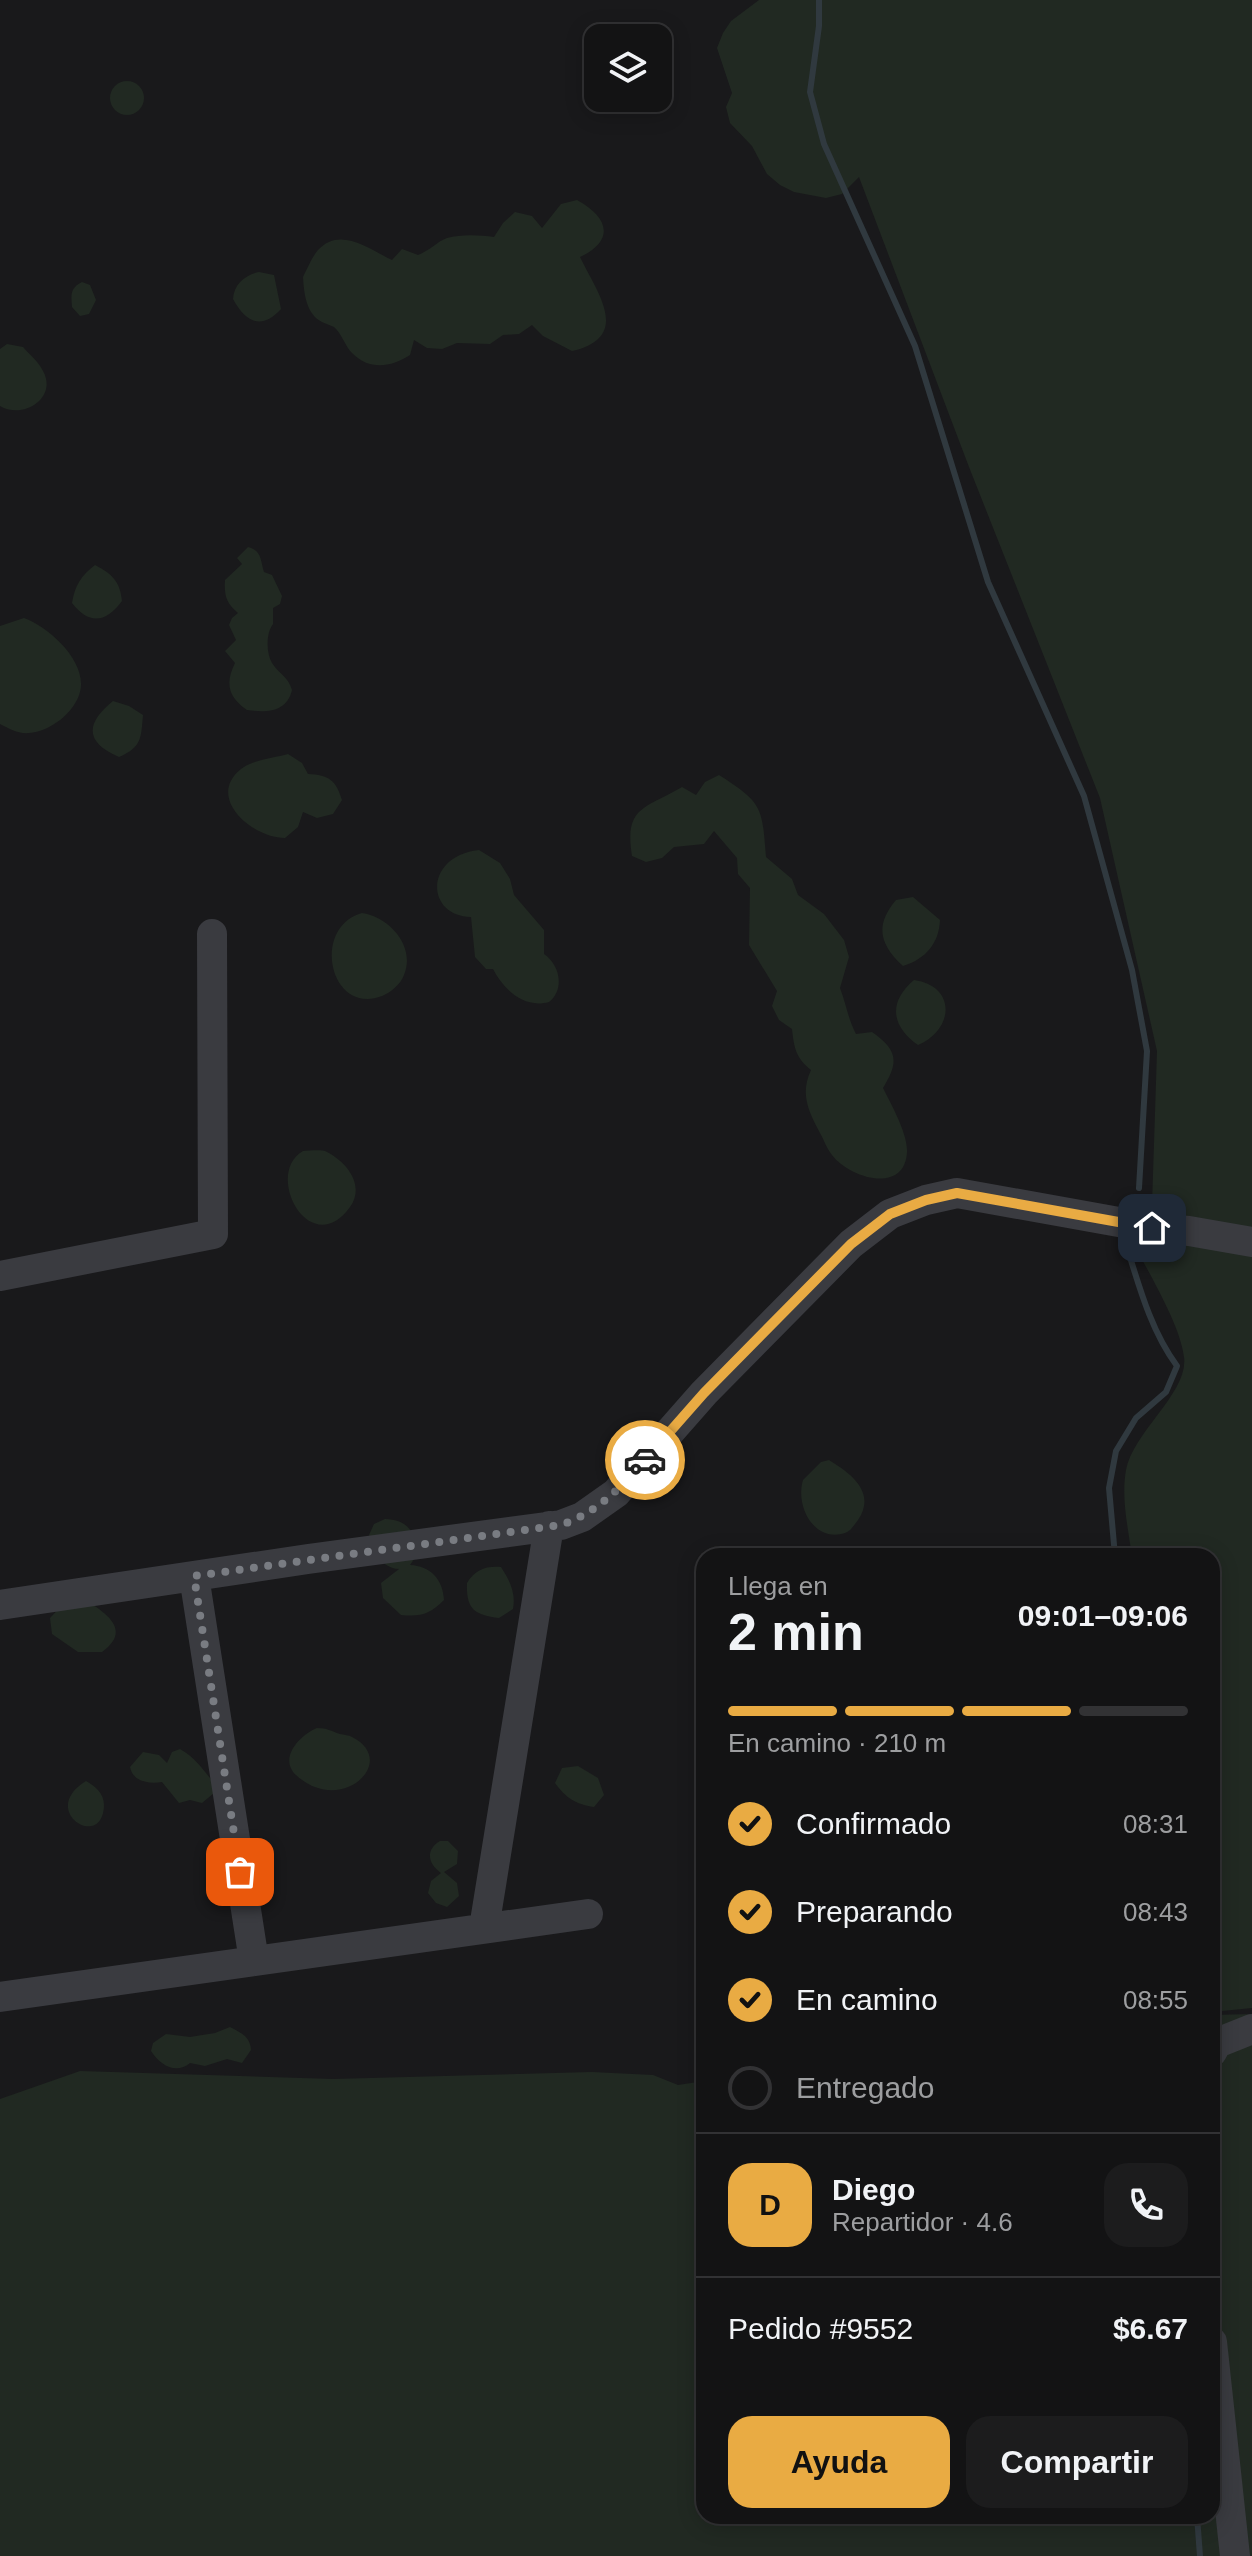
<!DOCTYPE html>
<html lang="es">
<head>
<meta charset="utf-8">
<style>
  :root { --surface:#131314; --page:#1c1c1d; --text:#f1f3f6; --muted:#9d9ea0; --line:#323234; --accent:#e9ab43 }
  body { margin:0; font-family:Helvetica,sans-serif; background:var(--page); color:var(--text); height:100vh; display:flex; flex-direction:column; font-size:30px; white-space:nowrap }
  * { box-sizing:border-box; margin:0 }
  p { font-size:26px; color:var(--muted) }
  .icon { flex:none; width:44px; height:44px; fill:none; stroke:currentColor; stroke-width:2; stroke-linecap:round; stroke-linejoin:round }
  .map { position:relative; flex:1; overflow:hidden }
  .sheet { position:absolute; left:696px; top:1548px; width:524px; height:976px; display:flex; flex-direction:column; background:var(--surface); border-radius:24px; box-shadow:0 4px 20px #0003,0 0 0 2px var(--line) }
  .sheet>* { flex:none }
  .fabs { position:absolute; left:584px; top:24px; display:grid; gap:16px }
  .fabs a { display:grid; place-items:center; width:88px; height:88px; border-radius:16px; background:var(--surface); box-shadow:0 4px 20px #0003,0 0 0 2px var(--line); font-size:40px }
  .pin { position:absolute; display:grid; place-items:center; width:68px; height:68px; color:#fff; margin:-34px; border-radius:16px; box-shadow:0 4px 12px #0006 }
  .courier { position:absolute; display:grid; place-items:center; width:80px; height:80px; margin:-40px; border:6px solid #e9ab43; border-radius:50%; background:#fff; color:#222; box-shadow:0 2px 10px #0007 }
  .head em { font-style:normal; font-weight:700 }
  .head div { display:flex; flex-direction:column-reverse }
  .head { display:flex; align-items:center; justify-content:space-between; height:136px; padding:0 32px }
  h1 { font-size:52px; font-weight:700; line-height:60px }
  .bar { display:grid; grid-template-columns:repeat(4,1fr); gap:12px 8px; align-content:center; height:96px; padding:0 32px }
  .bar i { height:10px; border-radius:6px; background:var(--line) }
  .bar .current { background:var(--accent) }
  .bar p { grid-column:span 4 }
  .line { display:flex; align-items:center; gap:20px; padding:0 32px; border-top:2px solid var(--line) }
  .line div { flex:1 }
  .round { display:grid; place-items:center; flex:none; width:84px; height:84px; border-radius:24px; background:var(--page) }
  ol { padding:0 32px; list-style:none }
  li { display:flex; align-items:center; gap:24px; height:88px }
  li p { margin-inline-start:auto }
  li .icon { padding:8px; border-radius:50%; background:var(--accent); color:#111; stroke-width:4 }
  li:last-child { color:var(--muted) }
  li i { width:44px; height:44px; border:4px solid var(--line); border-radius:50% }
  .cta { display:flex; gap:16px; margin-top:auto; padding:16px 32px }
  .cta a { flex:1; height:92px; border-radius:24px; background:var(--accent); color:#111; font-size:32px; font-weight:700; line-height:92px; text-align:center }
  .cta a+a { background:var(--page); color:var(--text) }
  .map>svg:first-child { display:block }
  .green { fill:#212922 }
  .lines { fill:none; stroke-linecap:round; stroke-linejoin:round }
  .stream { stroke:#30393f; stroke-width:6 }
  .minor { stroke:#3a3b40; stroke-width:30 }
  .done { stroke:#797c82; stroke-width:8; stroke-dasharray:0 14.4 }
  .route { stroke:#e9ab43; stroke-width:10 }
</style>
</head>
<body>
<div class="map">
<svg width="1252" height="2556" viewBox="0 0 1252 2556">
  <rect width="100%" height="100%" fill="#19191b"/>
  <path class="green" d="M759,0H1252V1236L1205,1225L1152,1205L1157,1051L1100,798L969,467L859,177L842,194L826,198L794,192L780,185L767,174L752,146L730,123L726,107L732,93L717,48L723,33L731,21Z
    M110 98a17 17 0 1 1 34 0a17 17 0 1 1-34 0Z
    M577,200C608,217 616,240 580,257C598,294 632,337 572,351L543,336L532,325L519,334L503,335L490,344L457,343L442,349L427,348L414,340L410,355C391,367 370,371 352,353C345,346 342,334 334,327C332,326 324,323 322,322C306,314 304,293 303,277C307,269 312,257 318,250C340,226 369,249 392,260L402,249L418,255C429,251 438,241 447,238C461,234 480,235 494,237L503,223L515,212L532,216L542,228L561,204Z
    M259,272L274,275L281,309C262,330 246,323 233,299C234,284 245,275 259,272Z
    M82,282L90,285L96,300L89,314L80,316L72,307C71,295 70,288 82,282Z
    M7,344L23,347C29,354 39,362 43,371C58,398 23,420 0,406V349Z
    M248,547C262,551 260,559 264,572L272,575L282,596L280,604L273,608V624C266,633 266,653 272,663C279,674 288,676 292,690C287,712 267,713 247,710C228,697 225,683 235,663L225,651L236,640L229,625L232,618L238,613C226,603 224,595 225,580L242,564L237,558Z
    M95,565C112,574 120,581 122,601C106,623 89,625 72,603C75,585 81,576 95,565Z
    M24,618C49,627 88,662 80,692C75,712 50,732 29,733C18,734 10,729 0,724V626Z
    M113,701L129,706L143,715C141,738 142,747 119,757C85,742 85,724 113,701Z
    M288,754L302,763L308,774C329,775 336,780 342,800L333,814L317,818L303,812L298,827L285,838C253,838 205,798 241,769C252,760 274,758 288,754Z
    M719,775C763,803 762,807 766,857L792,879L798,895L824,914L844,940L849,957L840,988C846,1003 848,1019 856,1034L872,1032C898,1050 899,1062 883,1088C891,1104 908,1134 907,1152C905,1195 849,1178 832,1155C827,1149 824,1140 820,1133C808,1110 800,1094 811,1070C796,1058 794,1048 792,1029L779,1020L772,1006L777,991L749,945L750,888L738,874L737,858L714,831L704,844L674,847L662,858L646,862L632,856C624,806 645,809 682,787L696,795L705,782Z
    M479,850L500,863L510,879L514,895L544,930V954C560,965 565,989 549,1002C524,1009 504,990 493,969H486L475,957L471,917C425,916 424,856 479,850Z
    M913,897L940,920C939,943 926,959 903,966C879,944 875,925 896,900Z
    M362,913C389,917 416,946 404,975C401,984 390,993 382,996C329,1016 311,927 362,913Z
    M914,980C957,986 954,1030 918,1045C891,1026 888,1002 914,980Z
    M303,1151C310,1151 321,1149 327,1152C348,1163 365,1186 350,1207C310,1262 263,1174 303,1151Z
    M1136,1234L1252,1248V2008L1212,2012V1556H1132C1128,1528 1121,1498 1126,1470C1133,1432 1189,1392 1184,1357C1180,1324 1149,1274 1134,1244Z
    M829,1460C850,1473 877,1492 858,1520C854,1525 851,1531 845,1533C814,1543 795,1506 803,1480L821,1462Z
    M385,1519C408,1520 414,1531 419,1552L410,1565C430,1566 443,1579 444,1600C430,1614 421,1617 401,1615L383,1598L381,1583L399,1569C381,1568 373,1551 369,1535L374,1524Z
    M501,1567C510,1581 516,1593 513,1609L499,1618C474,1615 466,1609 467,1583C475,1570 485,1566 501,1567Z
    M82,1598C103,1611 134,1629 102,1652H78L52,1634L50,1618L66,1601Z
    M317,1728C327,1728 331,1731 340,1734C344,1735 349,1735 352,1737C400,1761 341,1817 296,1775C278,1758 300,1735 317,1728Z
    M180,1749C196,1758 204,1771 215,1784L214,1793L202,1803L190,1800L179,1803L162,1782C149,1784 133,1782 130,1767L143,1752L159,1755L167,1763L172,1752Z
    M578,1766L598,1778L604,1795L594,1807C575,1804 566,1798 555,1783L562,1768Z
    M86,1781C95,1786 104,1793 104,1805C103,1852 37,1811 86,1781Z
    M440,1841H448L458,1851L457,1864L444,1872L457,1883L459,1896L447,1907L436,1903L428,1893L431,1881L441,1873C428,1864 425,1850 440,1841Z
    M1252,2014V2556H0V2099L80,2071L333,2079L592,2072L653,2075L678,2085L704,2081V2516H1212V2307H1218L1212,2254V2015Z
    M230,2027C241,2033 250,2036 251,2050L242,2063L227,2059L205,2066L190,2063C176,2075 160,2065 151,2051L153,2043L166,2034L190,2037L215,2033Z"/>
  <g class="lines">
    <path class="stream" d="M819,0V26L810,92L824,144L915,346L988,582L1084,796L1132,970L1147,1051L1139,1188
      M1115,1556L1109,1488L1116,1451L1136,1418L1166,1392L1177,1366C1151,1331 1139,1286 1126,1244
      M1197,2516L1200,2556"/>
    <path class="minor" d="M0,1276L213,1234L212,934
      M194,1576L254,1961
      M0,1605L308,1559L561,1525L582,1517L616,1493L704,1393L851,1244L890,1214L926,1200L957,1193L1152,1228L1189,1231L1252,1242
      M484,1928L549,1526
      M0,1997L588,1914
      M1212,2052L1217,2043L1252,2029
      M1212,2342L1235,2556"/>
  </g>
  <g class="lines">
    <path class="done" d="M240,1872L194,1576L561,1525C598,1512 619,1489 645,1460"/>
    <path class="route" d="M645,1460L704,1393L851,1244L890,1214L926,1200L957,1193L1152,1228"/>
  </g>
</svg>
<div class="fabs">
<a><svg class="icon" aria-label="layers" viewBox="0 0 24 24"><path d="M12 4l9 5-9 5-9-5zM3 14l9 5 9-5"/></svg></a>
</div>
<div class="pin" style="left:240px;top:1872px;background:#ea580c"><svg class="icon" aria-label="bag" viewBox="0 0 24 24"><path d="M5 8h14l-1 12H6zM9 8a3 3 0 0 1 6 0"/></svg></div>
<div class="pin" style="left:1152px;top:1228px;background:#1f2937"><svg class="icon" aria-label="home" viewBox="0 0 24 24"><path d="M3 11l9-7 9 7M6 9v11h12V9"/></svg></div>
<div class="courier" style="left:645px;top:1460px"><svg class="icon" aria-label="car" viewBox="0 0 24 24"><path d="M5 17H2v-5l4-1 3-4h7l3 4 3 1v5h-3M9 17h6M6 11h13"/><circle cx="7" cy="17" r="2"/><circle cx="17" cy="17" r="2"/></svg></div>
<section class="sheet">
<div class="head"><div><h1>2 min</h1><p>Llega en</p></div><em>09:01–09:06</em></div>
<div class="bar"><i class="current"></i><i class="current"></i><i class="current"></i><i></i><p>En camino · 210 m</p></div>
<ol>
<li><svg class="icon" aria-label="check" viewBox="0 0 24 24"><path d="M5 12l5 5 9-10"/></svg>Confirmado<p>08:31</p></li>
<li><svg class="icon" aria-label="check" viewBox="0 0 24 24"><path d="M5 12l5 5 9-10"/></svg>Preparando<p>08:43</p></li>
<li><svg class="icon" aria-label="check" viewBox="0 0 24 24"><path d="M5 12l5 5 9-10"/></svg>En camino<p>08:55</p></li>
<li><i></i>Entregado</li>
</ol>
<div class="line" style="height:144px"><b class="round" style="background:var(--accent);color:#111">D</b><div><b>Diego</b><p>Repartidor · 4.6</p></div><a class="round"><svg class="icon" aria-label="phone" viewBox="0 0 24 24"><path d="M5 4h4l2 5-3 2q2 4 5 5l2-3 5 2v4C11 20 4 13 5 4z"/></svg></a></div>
<div class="line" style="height:104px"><div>Pedido #9552</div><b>$6.67</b></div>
<div class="cta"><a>Ayuda</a><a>Compartir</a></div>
</section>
</div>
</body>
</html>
